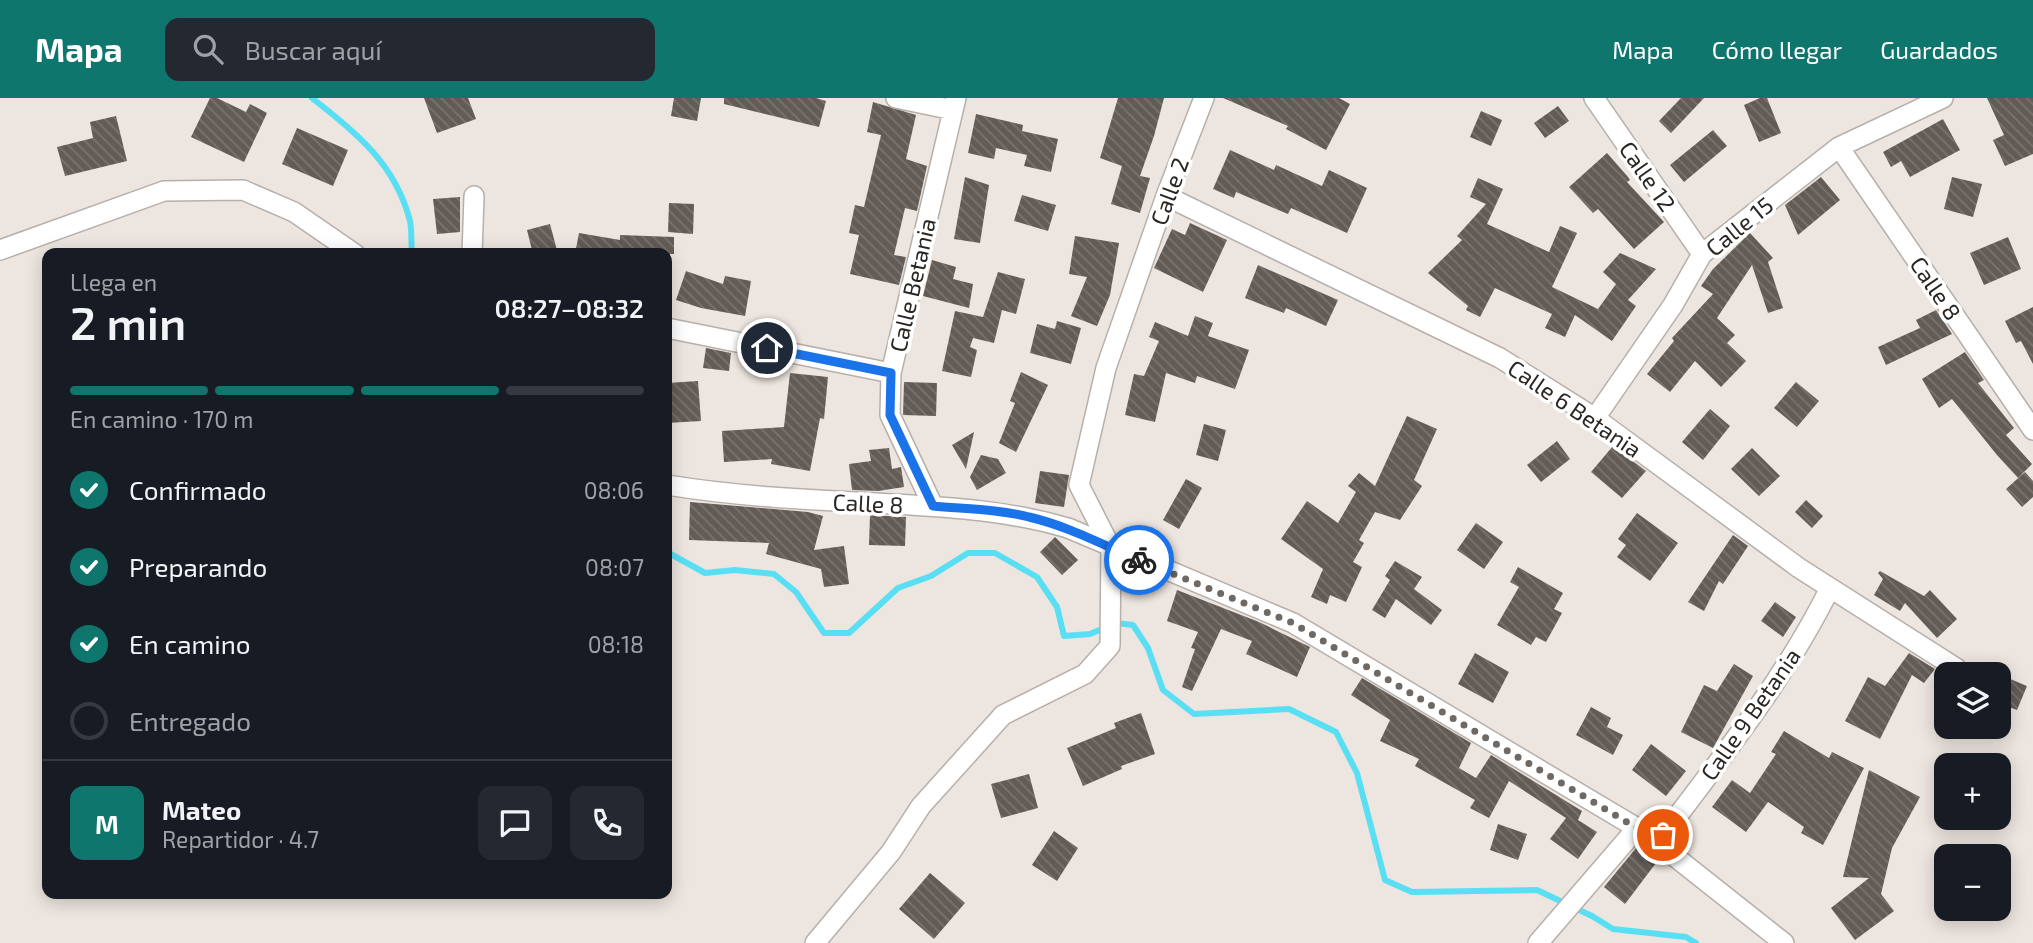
<!DOCTYPE html>
<html lang="es">
<head>
<meta charset="utf-8">
<style>
  :root { --surface:#171b24; --page:#242831; --text:#f1f3f6; --muted:#9ea1a6; --line:#363941; --accent:#0f766e }
  body { margin:0; font-family:"Exo 2",sans-serif; background:var(--page); color:var(--text); height:100vh; display:flex; flex-direction:column; font-size:26px; white-space:nowrap }
  * { box-sizing:border-box; margin:0 }
  p { font-size:23px; color:var(--muted) }
  .icon { flex:none; width:38px; height:38px; fill:none; stroke:currentColor; stroke-width:2; stroke-linecap:round; stroke-linejoin:round }
  .map { position:relative; flex:1; overflow:hidden }
  .details { position:absolute; left:42px; top:150px; width:630px; height:651px; display:flex; flex-direction:column; background:var(--surface); border-radius:14px; box-shadow:0 4px 18px #0003 }
  .details>* { flex:none }
  .controls { position:absolute; left:1934px; top:564px; display:grid; gap:14px }
  .controls a { display:grid; place-items:center; width:77px; height:77px; border-radius:14px; background:var(--surface); box-shadow:0 4px 18px #0003; font-size:35px }
  .pin { position:absolute; display:grid; place-items:center; width:60px; height:60px; color:#fff; margin:-30px; border:4px solid #fff; border-radius:50%; box-shadow:0 2px 7px #0007 }
  .courier { position:absolute; display:grid; place-items:center; width:70px; height:70px; margin:-35px; border:5px solid #1a73e8; border-radius:50%; background:#fff; color:#222; box-shadow:0 2px 9px #0007 }
  .summary em { font-style:normal; font-weight:600 }
  .summary div { display:flex; flex-direction:column-reverse }
  .summary { display:flex; align-items:center; justify-content:space-between; height:119px; padding:0 28px }
  h1 { font-size:46px; font-weight:600; line-height:52px }
  .bar { display:grid; grid-template-columns:repeat(4,1fr); gap:10px 7px; align-content:center; height:84px; padding:0 28px }
  .bar i { height:9px; border-radius:5px; background:var(--line) }
  .bar .active { background:var(--accent) }
  .bar p { grid-column:span 4 }
  .line { display:flex; align-items:center; gap:18px; padding:0 28px; border-top:2px solid var(--line) }
  .line div { flex:1 }
  .round { display:grid; place-items:center; flex:none; width:74px; height:74px; border-radius:14px; background:var(--page) }
  ol { padding:0 28px; list-style:none }
  li { display:flex; align-items:center; gap:21px; height:77px }
  li p { margin-inline-start:auto }
  li .icon { padding:7px; border-radius:50%; background:var(--accent); color:#fff; stroke-width:4 }
  li:last-child { color:var(--muted) }
  li i { width:38px; height:38px; border:4px solid var(--line); border-radius:50% }
  header { display:flex; align-items:center; gap:42px; box-sizing:border-box; height:98px; padding:0 35px; background:var(--accent); color:#fff }
  header strong { font-size:33px }
  nav { display:flex; gap:38px; margin-inline-start:auto; font-size:24px }
  .search { width:490px; height:63px; background:var(--page); display:flex; align-items:center; gap:18px; box-sizing:border-box; padding:0 24px; border-radius:14px; color:var(--muted); font-size:26px }
  .map>svg:first-child { display:block }
  .lines { fill:none; stroke-linecap:round; stroke-linejoin:round }
  .stream { stroke:#58dff4; stroke-width:6 }
  .building { fill:url(#building-back-hatch) }
  .minor-casing { stroke:#b7afaa; stroke-width:22 }
  .minor { stroke:#fff; stroke-width:19 }
  .done { stroke:#6e6965; stroke-width:7; stroke-dasharray:0 12.6 }
  .route { stroke:#1a73e8; stroke-width:9 }
  .labels { text-anchor:middle; dominant-baseline:central; stroke-width:7; stroke-linejoin:round; paint-order:stroke }
  .street-label { font-size:23px; fill:#292623; stroke:#fff }
</style>
</head>
<body>
<header>
<strong>Mapa</strong>
<div class="search"><svg class="icon" aria-label="search" viewBox="0 0 24 24"><circle cx="10" cy="10" r="6"/><path d="M15 15l6 6"/></svg>Buscar aquí</div>
<nav><a>Mapa</a><a>Cómo llegar</a><a>Guardados</a></nav>
</header>
<div class="map">
<svg width="2033" height="845" viewBox="0 0 2033 845">
  <defs>
    <pattern id="building-back-hatch" width="6" height="6" patternUnits="userSpaceOnUse" patternTransform="scale(1.75)"><rect width="6" height="6" fill="#625b56"/><path d="M-1 5l2 2M0 0l6 6M5-1l2 2" fill="none" stroke="#797470"/></pattern>
  </defs>
  <rect width="100%" height="100%" fill="#ede5df"/>
  <g class="lines">
    <path class="stream" d="M312,0C356,35 395,65 410,123C412,133 411,145 412,156
      M667,454L705,475L735,472L774,476L796,494L824,535H849L898,490L931,478L968,455H995L1037,479L1057,509L1064,538L1090,536L1116,525L1133,527L1148,550L1163,592L1194,616L1289,611L1336,634L1357,675L1385,782L1412,794L1537,792L1592,818L1613,831L1686,839L1696,845"/>
  </g>
  <path class="building" d="M210,0H217L246,14L250,6L267,15L244,64L191,39Z
    M424,0H468L476,21L437,35Z
    M674,0H701L697,23L671,18Z
    M724,0H816L826,3L819,29L724,6Z
    M1118,0H1164L1154,38L1140,78L1150,80L1140,115L1111,106L1122,68L1100,60Z
    M1223,0H1339L1350,6L1326,52L1286,31L1288,28Z
    M1681,0H1704L1671,35L1659,23Z
    M1760,0H1767L1781,35L1759,44L1744,7Z
    M1987,0H2033V56L2005,68L1993,42L2004,37Z
    M873,4L916,17L906,61L927,68L917,113L905,110L894,157L906,159L899,187L850,176L859,137L849,135L855,107L864,109L881,37L867,34Z
    M1558,8L1569,23L1545,40L1534,25Z
    M1481,13L1502,22L1491,48L1470,39Z
    M976,16L1023,27L1022,33L1058,41L1051,74L1024,68L1027,57L996,50L994,61L968,55Z
    M116,18L127,63L65,78L57,49L93,40L90,24Z
    M1943,21L1960,52L1910,79L1901,63L1891,69L1883,54Z
    M297,30L348,52L333,88L282,66Z
    M1713,32L1727,48L1684,84L1670,67Z
    M1230,52L1274,72L1276,67L1322,88L1329,72L1367,90L1347,135L1291,110L1288,116L1236,94L1234,100L1213,91Z
    M1607,55L1628,79L1630,82L1627,84L1664,124L1634,151L1598,111L1593,115L1569,89Z
    M965,79L989,87L980,145L954,141Z
    M1821,79L1840,102L1798,137L1785,107Z
    M1952,79L1982,86L1973,119L1944,111Z
    M1478,80L1503,91L1487,126L1549,154L1560,128L1577,135L1552,189L1598,211L1616,186L1603,174L1620,155L1656,171L1628,202L1636,208L1612,243L1575,217L1565,239L1545,230L1552,216L1495,190L1480,219L1466,212L1468,208L1428,175L1462,142L1457,138L1486,106L1470,99Z
    M1022,97L1056,107L1048,133L1014,123Z
    M460,99V134L437,136L433,101Z
    M669,105L694,106L693,136L668,134Z
    M1190,125L1227,142L1203,194L1154,170L1172,131L1185,137Z
    M550,126L558,156H533L527,132Z
    M579,135L620,142V137L674,139V156H575Z
    M1750,135L1773,160L1768,164L1783,210L1768,215L1752,167L1717,220L1735,237L1727,245L1746,263L1721,289L1695,263L1670,294L1647,276L1674,243L1672,240L1713,196L1701,188L1713,171Z
    M1075,138L1119,145L1110,197L1097,228L1071,218L1087,179L1069,176Z
    M2008,139L2021,171L1984,187L1970,155Z
    M932,162L956,169L953,181L973,186L969,210L923,198Z
    M1258,167L1338,202L1326,228L1286,210L1284,215L1245,200Z
    M686,173L723,186L725,178L751,183L745,218L701,210L676,202Z
    M998,174L1025,181L1016,216L1002,212L994,245L973,240L970,249L977,252L971,279L942,273L955,213L983,219Z
    M2033,209V266L2021,243L2016,245L2005,223Z
    M1936,212L1952,236L1886,267L1878,249L1920,230L1916,222Z
    M1195,218L1213,225L1208,238L1249,252L1235,291L1197,278L1195,285L1166,275L1155,324L1125,317L1134,276L1144,278L1159,243L1149,239L1155,224L1188,238Z
    M1057,223L1081,230L1071,266L1030,255L1037,226L1055,231Z
    M706,250L731,255L729,273L703,270Z
    M1965,254L1984,282L1978,285L2014,330L2006,337L2032,366L2018,380L1997,357L1952,301L1939,310L1922,281Z
    M1021,274L1048,287L1016,354L999,345L1015,305L1010,303Z
    M790,275L828,279L824,321L820,320L810,373L771,366L772,361L724,364L722,333L784,329Z
    M698,283L701,323L667,325V285Z
    M904,284L937,285L936,318L903,317Z
    M1796,284L1819,303L1797,329L1774,310Z
    M1710,311L1730,328L1703,362L1682,344Z
    M1407,318L1437,331L1414,382L1422,388L1400,422L1375,414L1359,442L1364,445L1353,464L1362,469L1346,504L1330,497L1327,506L1311,499L1323,471L1281,441L1307,403L1338,425L1356,394L1348,388L1359,375L1375,388Z
    M1204,326L1226,332L1218,363L1196,357Z
    M974,334L966,371L952,347Z
    M1557,343L1570,361L1541,384L1527,367Z
    M1613,348L1646,373L1622,400L1591,374Z
    M889,350L892,371L901,369L904,389L878,393L852,392L849,366L871,363L869,352Z
    M1752,350L1780,378L1759,398L1731,371Z
    M981,357L998,361L1006,375L977,392L970,379Z
    M1040,373L1069,377L1064,409L1035,405Z
    M2025,374L2033,383V399L2022,409L2006,391Z
    M1186,381L1202,390L1179,431L1163,422Z
    M1806,402L1823,418L1812,430L1795,414Z
    M690,404L808,414L823,418L814,452L844,448L849,486L824,489L821,471L766,456L769,445L689,442Z
    M1637,415L1678,445L1650,483L1617,459L1626,447L1618,441Z
    M870,417L906,419L905,448L869,447Z
    M1476,425L1503,444L1484,471L1457,452Z
    M1733,437L1748,448L1723,486L1719,483L1704,513L1688,504Z
    M1055,439L1078,462L1062,477L1040,454Z
    M1395,463L1422,479L1414,491L1442,512L1431,527L1396,501L1385,520L1372,512L1390,482L1385,478Z
    M1518,469L1563,495L1554,511L1562,515L1546,544L1536,539L1531,547L1497,527L1519,489L1510,484Z
    M1880,473L1924,498L1930,492L1957,521L1937,540L1905,505L1900,513L1874,497L1883,481L1878,475Z
    M1177,492L1259,524L1310,549L1297,579L1246,556L1252,543L1221,531L1192,593L1182,589L1195,551L1191,550L1198,534L1167,523Z
    M1775,504L1796,519L1783,539L1761,523Z
    M1475,555L1509,574L1493,605L1458,586Z
    M1909,555L1935,571L1924,585L1912,577L1880,641L1845,623L1868,579L1885,588Z
    M1734,566L1753,578L1713,650L1681,634L1704,587L1717,593Z
    M1998,576L2027,588L2017,612L1998,605Z
    M1362,580L1471,645L1459,670L1476,680L1491,657L1582,713L1578,722L1597,734L1578,761L1550,741L1566,720L1509,683L1489,720L1470,710L1475,702L1415,668L1419,661L1380,643L1390,622L1351,597Z
    M1591,609L1611,620L1607,629L1623,637L1613,657L1576,637Z
    M1141,615L1155,656L1121,668L1122,671L1083,688L1067,650L1116,630L1114,625Z
    M1784,633L1829,660L1832,654L1864,670L1823,747L1801,735L1804,729L1768,704L1746,734L1712,709L1732,682L1750,695L1776,656L1771,654Z
    M1651,646L1686,673L1666,698L1632,672Z
    M1869,672L1920,699L1892,750L1881,796L1894,813L1855,842L1831,810L1869,780L1843,779Z
    M1029,676L1038,710L1001,720L991,686Z
    M1498,726L1527,736L1518,762L1490,752Z
    M1054,733L1078,750L1057,783L1032,767Z
    M1641,744L1656,753L1659,761L1625,806L1604,789Z
    M930,775L965,805L934,841L899,811Z"/>
  <g class="lines">
    <defs>
      <path id="minor" d="M896,0L953,12
        M1594,0L1702,156
        M1839,49L2033,332
        M1166,98L1500,260L1595,320L1799,470L1956,570
        M0,152L164,93L243,92L294,114L355,156
        M472,156L474,98
        M667,230L891,275
        M1595,320L1673,207L1702,156L1839,49L1943,0
        M667,387C735,398 807,402 876,405C943,409 1003,411 1068,430L1293,525L1637,730L1663,737
        M933,408L890,317L891,275L956,0
        M1663,737C1723,658 1786,579 1830,490
        M1663,737L1669,754L1784,845
        M815,845L891,754L921,708L1003,617L1085,576L1110,548L1111,450L1079,387L1106,270L1166,98L1204,0
        M1538,845L1637,730"/>
    </defs>
    <use href="#minor" class="minor-casing"/>
    <use href="#minor" class="minor"/>
  </g>
  <g class="lines">
    <path class="done" d="M1139,462L1293,525L1637,730L1663,737"/>
    <path class="route" d="M767,250L891,275L890,317L933,408C965,411 998,411 1029,419C1068,428 1103,447 1139,462"/>
  </g>
  <g class="labels">
    <g class="street-label">
      <text transform="translate(1648 78) rotate(55)">Calle 12</text>
      <text transform="translate(1169 93) rotate(-70)">Calle 2</text>
      <text transform="translate(1739 128) rotate(-39)">Calle 15</text>
      <text transform="translate(912 187) rotate(-77)">Calle Betania</text>
      <text transform="translate(1936 190) rotate(56)">Calle 8</text>
      <text transform="translate(1575 310) rotate(34)">Calle 6 Betania</text>
      <text transform="translate(868 405) rotate(3)">Calle 8</text>
      <text transform="translate(1750 616) rotate(-55)">Calle 9 Betania</text>
    </g>
  </g>
</svg>
<div class="controls">
<a><svg class="icon" aria-label="layers" viewBox="0 0 24 24"><path d="M12 4l9 5-9 5-9-5zM3 14l9 5 9-5"/></svg></a>
<a>+</a>
<a>−</a>
</div>
<div class="pin" style="left:1663px;top:737px;background:#ea580c"><svg class="icon" aria-label="bag" viewBox="0 0 24 24"><path d="M5 8h14l-1 12H6zM9 8a3 3 0 0 1 6 0"/></svg></div>
<div class="pin" style="left:767px;top:250px;background:#1f2937"><svg class="icon" aria-label="home" viewBox="0 0 24 24"><path d="M3 11l9-7 9 7M6 9v11h12V9"/></svg></div>
<div class="courier" style="left:1139px;top:462px"><svg class="icon" aria-label="bike" viewBox="0 0 24 24"><circle cx="6" cy="16" r="4"/><circle cx="18" cy="16" r="4"/><path d="M6 16l4-8h5l3 8M10 8l3 8H6M13 5h3"/></svg></div>
<section class="details">
<div class="summary"><div><h1>2 min</h1><p>Llega en</p></div><em>08:27–08:32</em></div>
<div class="bar"><i class="active"></i><i class="active"></i><i class="active"></i><i></i><p>En camino · 170 m</p></div>
<ol>
<li><svg class="icon" aria-label="check" viewBox="0 0 24 24"><path d="M5 12l5 5 9-10"/></svg>Confirmado<p>08:06</p></li>
<li><svg class="icon" aria-label="check" viewBox="0 0 24 24"><path d="M5 12l5 5 9-10"/></svg>Preparando<p>08:07</p></li>
<li><svg class="icon" aria-label="check" viewBox="0 0 24 24"><path d="M5 12l5 5 9-10"/></svg>En camino<p>08:18</p></li>
<li><i></i>Entregado</li>
</ol>
<div class="line" style="height:126px"><b class="round" style="background:var(--accent);color:#fff">M</b><div><b>Mateo</b><p>Repartidor · 4.7</p></div><a class="round"><svg class="icon" aria-label="chat" viewBox="0 0 24 24"><path d="M4 5h16v11H9l-5 4z"/></svg></a><a class="round"><svg class="icon" aria-label="phone" viewBox="0 0 24 24"><path d="M5 4h4l2 5-3 2q2 4 5 5l2-3 5 2v4C11 20 4 13 5 4z"/></svg></a></div>
</section>
</div>
</body>
</html>
